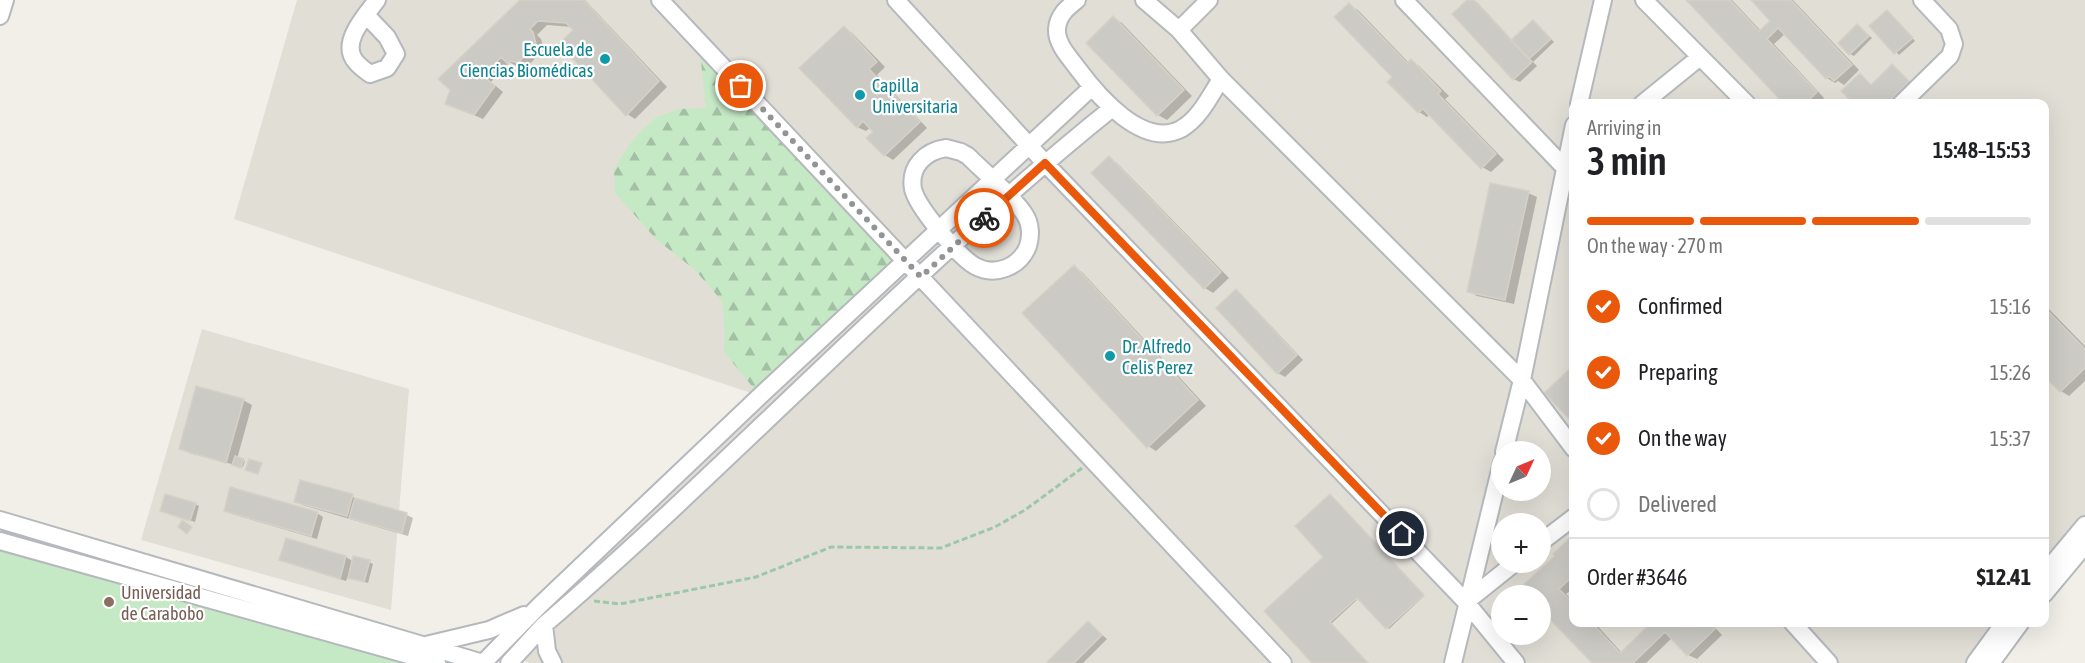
<!DOCTYPE html>
<html lang="en">
<head>
<meta charset="utf-8">
<style>
  :root { --surface:#fff; --page:#f2f2f2; --text:#202124; --muted:#757577; --line:#e0e0e0; --accent:#ea580c }
  body { margin:0; font-family:"Asap Condensed",sans-serif; background:var(--page); color:var(--text); height:100vh; display:flex; flex-direction:column; font-size:22px; white-space:nowrap }
  * { box-sizing:border-box; margin:0 }
  p { font-size:20px; color:var(--muted) }
  .icon { flex:none; width:33px; height:33px; fill:none; stroke:currentColor; stroke-width:2; stroke-linecap:round; stroke-linejoin:round }
  .map { position:relative; flex:1; overflow:hidden }
  .panel { position:absolute; left:1569px; top:99px; width:480px; height:528px; display:flex; flex-direction:column; background:var(--surface); border-radius:12px; box-shadow:0 6px 24px #0002 }
  .panel>* { flex:none }
  .needle { width:39px; rotate:46deg }
  .buttons { position:absolute; left:1491px; top:441px; display:grid; gap:12px }
  .buttons a { display:grid; place-items:center; width:60px; height:60px; border-radius:50%; background:var(--surface); box-shadow:0 6px 24px #0002; font-size:30px }
  .pin { position:absolute; display:grid; place-items:center; width:51px; height:51px; color:#fff; margin:-26px; border:3px solid #fff; border-radius:50%; box-shadow:0 2px 6px #0007 }
  .courier { position:absolute; display:grid; place-items:center; width:60px; height:60px; margin:-30px; border:4px solid #ea580c; border-radius:50%; background:#fff; color:#222; box-shadow:0 2px 8px #0007 }
  .headline em { font-style:normal; font-weight:600 }
  .headline div { display:flex; flex-direction:column-reverse }
  .headline { display:flex; align-items:center; justify-content:space-between; height:102px; padding:0 18px }
  h1 { font-size:39px; font-weight:600; line-height:45px }
  .bar { display:grid; grid-template-columns:repeat(4,1fr); gap:9px 6px; align-content:center; height:72px; padding:0 18px }
  .bar i { height:8px; border-radius:4px; background:var(--line) }
  .bar .active { background:var(--accent) }
  .bar p { grid-column:span 4 }
  .line { display:flex; align-items:center; gap:15px; padding:0 18px; border-top:2px solid var(--line) }
  .line div { flex:1 }
  ol { padding:0 18px; list-style:none }
  li { display:flex; align-items:center; gap:18px; height:66px }
  li p { margin-inline-start:auto }
  li .icon { padding:6px; border-radius:50%; background:var(--accent); color:#fff; stroke-width:4 }
  li:last-child { color:var(--muted) }
  li i { width:33px; height:33px; border:3px solid var(--line); border-radius:50% }
  .map>svg:first-child { display:block }
  .education { fill:#e1ded6; fill-rule:evenodd }
  .forest { fill:url(#forest-firs) }
  .pitch { fill:#c5e8c5 }
  .shadow { fill:#0003 }
  .building { fill:#cccac5; stroke:#d6d1c6; stroke-width:1.5 }
  .lines { fill:none; stroke-linecap:round; stroke-linejoin:round }
  .minor-casing { stroke:#b5b8bc; stroke-width:20 }
  .path { stroke:#9cc7a9; stroke-width:3; stroke-dasharray:6 3; stroke-linecap:butt }
  .minor { stroke:#fff; stroke-width:16 }
  .done { stroke:#929495; stroke-width:6; stroke-dasharray:0 10.8 }
  .route { stroke:#ea580c; stroke-width:8 }
  .culture-dot { fill:#0f9aa8; stroke:#fff; stroke-width:2 }
  .education-dot { fill:#8d6e63; stroke:#fff; stroke-width:2 }
  .labels { text-anchor:middle; dominant-baseline:central; stroke-width:4.5; stroke-linejoin:round; paint-order:stroke }
  .culture-label { font-size:18px; fill:#0d838f; stroke:#fff; text-anchor:start }
  .education-label { font-size:18px; fill:#785e54; stroke:#fff; text-anchor:start }
</style>
</head>
<body>
<div class="map">
<svg width="2085" height="663" viewBox="0 0 2085 663">
  <defs>
    <pattern id="forest-firs" width="22" height="20" patternUnits="userSpaceOnUse" patternTransform="scale(1.5)"><rect width="22" height="20" fill="#c5e8c5"/><path d="M5 1l3.5 6h-7zM16 11l3.5 6h-7z" fill="#a3c0a4"/></pattern>
  </defs>
  <rect width="100%" height="100%" fill="#f1efe8"/>
  <path class="education" d="M297,0H2085V525L2045,574L2044,104H1574V622L2005,623L1975,663H529L500,645L760,396L234,219ZM1502,452H1540V490H1502ZM1502,524H1540V562H1502ZM1502,596H1540V634H1502Z
    M202,329L409,389L391,610L141,540Z"/>
  <path class="forest" d="M700,52L905,259L760,396L724,352L725,334L722,301L695,270L656,239L615,193L614,169L630,144L642,130L657,117L679,109L706,108Z"/>
  <path class="pitch" d="M0,547L408,663H0Z"/>
  <path class="shadow" d="M522,0H585L667,87L635,119L627,114L575,30L572,27L547,25L537,35L541,39L544,49L527,67L521,65L518,67L509,62L491,82L503,92L483,119L446,103Z
    M1469,0L1477,2L1513,41L1533,21L1554,42L1533,62L1537,66L1520,82L1513,79Z
    M1688,0H1732L1761,31L1773,21L1753,0H1793L1859,70L1844,85L1838,81L1835,83L1827,78L1785,34L1774,44L1824,98L1818,104H1786Z
    M1349,5L1358,10L1409,63L1411,61L1419,66L1449,96L1445,99L1504,160L1491,172L1482,167L1430,114L1427,117L1419,112Z
    M1887,11L1915,41L1899,55L1871,26Z
    M1113,18L1122,23L1192,96L1167,120L1158,115L1088,43Z
    M1858,26L1872,38L1854,56L1850,54Z
    M844,28L852,33L885,67L877,75L927,128L893,160L885,155L875,132L871,127L866,131L857,127Z
    M1893,66L1914,86L1896,104H1856L1860,75L1873,86Z
    M1109,158L1117,163L1229,278L1213,293L1205,288Z
    M1528,193L1537,197L1514,304L1477,296L1469,291Z
    M1074,267L1082,272L1206,406L1156,451L1148,446Z
    M1236,291L1242,295L1303,360L1285,377L1278,373L1218,308Z
    M2044,304L2085,346V381L2069,396L2061,391L2044,374Z
    M243,400L252,405L237,459L245,461L243,467L189,453L180,448Z
    M352,496L358,501L407,515L413,518L408,536L302,505L296,501Z
    M1332,496L1424,596L1389,629L1359,598L1331,624L1367,663H1314Z
    M195,504L199,506L195,522L161,511Z
    M225,511L317,513L323,517L317,539L232,514Z
    M1574,536V588L1566,594L1574,602V622H1594L1622,653L1654,622H1710L1722,635L1697,659L1688,655L1672,638L1646,663H1594L1540,607L1557,556Z
    M287,540L346,557L354,562H369L373,564L368,583L348,576L346,581L288,563L281,560Z
    M1088,623L1107,639L1083,663H1050Z"/>
  <path class="building" d="M520,0H584L659,81L626,116L559,44L573,30L566,23L538,21L530,29L533,32L536,44L518,63L511,61L508,64L501,57L483,76L495,86L474,115L445,104L450,90L438,79Z
    M1467,0H1474L1532,62L1513,80L1452,14Z
    M1686,0H1730L1759,31L1770,21L1751,0H1791L1852,65L1834,81L1829,76L1826,79L1778,28L1767,39L1817,92L1805,104H1784Z
    M1349,3L1407,63L1411,59L1441,91L1438,94L1496,154L1481,169L1423,109L1418,113L1387,82L1392,77L1334,17Z
    M1887,10L1913,38L1894,54L1869,26Z
    M1113,16L1184,90L1157,116L1086,43Z
    M1533,20L1551,39L1529,59L1511,40Z
    M1857,24L1869,36L1849,55L1838,43Z
    M844,26L877,62L869,69L920,122L884,156L866,138L873,132L863,121L857,128L799,68Z
    M1892,64L1909,81L1886,104H1854L1841,91L1860,73L1871,85Z
    M1109,156L1221,272L1204,289L1091,173Z
    M1490,183L1529,191L1505,300L1467,292Z
    M1074,265L1198,400L1147,448L1022,313Z
    M1236,289L1297,355L1277,374L1216,308Z
    M2044,307L2085,349V368L2060,392L2044,376Z
    M1574,365V424L1544,393Z
    M196,386L244,399L226,463L179,449Z
    M235,456L244,459L241,468L232,465Z
    M249,459L262,463L258,474L245,470Z
    M300,480L353,494L347,516L294,502Z
    M230,487L318,512L311,536L224,511Z
    M165,494L196,503L190,521L160,511Z
    M1330,494L1424,595L1386,629L1357,598L1330,622L1368,663H1312L1264,611L1323,557L1295,526Z
    M355,498L407,513L402,533L349,518Z
    M182,520L192,527L187,534L178,527Z
    M1574,534V575L1559,589L1574,604V622H1591L1620,653L1652,622H1708L1715,629L1687,656L1665,632L1633,663H1592L1540,609V596H1527L1520,588L1555,556L1553,554Z
    M286,538L346,556L340,579L279,560Z
    M353,556L370,560L364,582L348,578Z
    M1088,621L1102,635L1074,663H1048L1047,662Z"/>
  <g class="lines">
    <defs>
      <path id="minor" d="M660,0L1283,663
        M896,0L1045,163L1466,602L1516,663
        M1077,0C1067,8 1058,15 1057,29C1056,44 1070,58 1078,69C1098,96 1143,149 1181,129C1200,118 1210,96 1221,79
        M1144,0L1179,30L1221,79L1522,380L1574,449
        M1404,0L1564,167L1570,162
        M1644,0L1747,104
        M366,15L387,37L396,54L387,68L370,74C366,71 360,67 356,62C339,43 366,15 377,0
        M0,16L5,0
        M1179,30L1209,0
        M1579,104L1603,0
        M1642,104L1700,57
        M1901,104L1950,56L1954,44L1949,29L1922,0
        M946,148L961,152L968,156C984,172 1014,197 1025,215C1031,224 1031,237 1028,246C1020,267 995,277 975,266C959,257 917,207 913,189C909,166 926,151 946,148Z
        M1504,452L1522,380L1574,125
        M0,520L483,663
        M0,541L437,663
        M1540,543L1574,517
        M2044,574L2085,525
        M2044,594L2085,545
        M1466,602L1516,562
        M1792,622L1829,663
        M544,625L547,651L553,663
        M426,645L489,630L524,615
        M483,663L538,607L760,396L1092,87
        M509,663L544,625C738,458 912,269 1111,109
        M1453,663L1502,462
        M1975,663L2005,622
        M1991,663L2021,622"/>
    </defs>
    <use href="#minor" class="minor-casing"/>
    <path class="path" d="M594,601L620,604L756,577L831,547L941,548L995,527L1025,510L1082,468"/>
    <use href="#minor" class="minor"/>
  </g>
  <g class="lines">
    <path class="done" d="M741,86L921,277L984,218"/>
    <path class="route" d="M984,218L1045,163L1402,534"/>
  </g>
  <g class="culture-dot">
    <circle cx="605" cy="59" r="6"/>
    <circle cx="860" cy="95" r="6"/>
    <circle cx="1110" cy="356" r="6"/>
  </g>
  <circle class="education-dot" cx="109" cy="602" r="6"/>
  <g class="labels">
    <g class="culture-label">
      <text x="593" y="49" text-anchor="end">Escuela de<tspan x="593" dy="21">Ciencias Biomédicas</tspan></text>
      <text x="872" y="85">Capilla<tspan x="872" dy="21">Universitaria</tspan></text>
      <text x="1122" y="346">Dr. Alfredo<tspan x="1122" dy="21">Celis Perez</tspan></text>
    </g>
    <g class="education-label">
      <text x="121" y="592">Universidad<tspan x="121" dy="21">de Carabobo</tspan></text>
    </g>
  </g>
</svg>
<div class="buttons">
<a><svg class="needle" viewBox="-14 -14 28 28"><path d="M0-13l5 13h-10z" fill="#e53935"/><path d="M0 13l5-13h-10z" fill="#757577"/></svg></a>
<a>+</a>
<a>−</a>
</div>
<div class="pin" style="left:741px;top:86px;background:#ea580c"><svg class="icon" aria-label="bag" viewBox="0 0 24 24"><path d="M5 8h14l-1 12H6zM9 8a3 3 0 0 1 6 0"/></svg></div>
<div class="pin" style="left:1402px;top:534px;background:#1f2937"><svg class="icon" aria-label="home" viewBox="0 0 24 24"><path d="M3 11l9-7 9 7M6 9v11h12V9"/></svg></div>
<div class="courier" style="left:984px;top:218px"><svg class="icon" aria-label="bike" viewBox="0 0 24 24"><circle cx="6" cy="16" r="4"/><circle cx="18" cy="16" r="4"/><path d="M6 16l4-8h5l3 8M10 8l3 8H6M13 5h3"/></svg></div>
<section class="panel">
<div class="headline"><div><h1>3 min</h1><p>Arriving in</p></div><em>15:48–15:53</em></div>
<div class="bar"><i class="active"></i><i class="active"></i><i class="active"></i><i></i><p>On the way · 270 m</p></div>
<ol>
<li><svg class="icon" aria-label="check" viewBox="0 0 24 24"><path d="M5 12l5 5 9-10"/></svg>Confirmed<p>15:16</p></li>
<li><svg class="icon" aria-label="check" viewBox="0 0 24 24"><path d="M5 12l5 5 9-10"/></svg>Preparing<p>15:26</p></li>
<li><svg class="icon" aria-label="check" viewBox="0 0 24 24"><path d="M5 12l5 5 9-10"/></svg>On the way<p>15:37</p></li>
<li><i></i>Delivered</li>
</ol>
<div class="line" style="height:78px"><div>Order #3646</div><b>$12.41</b></div>
</section>
</div>
</body>
</html>
